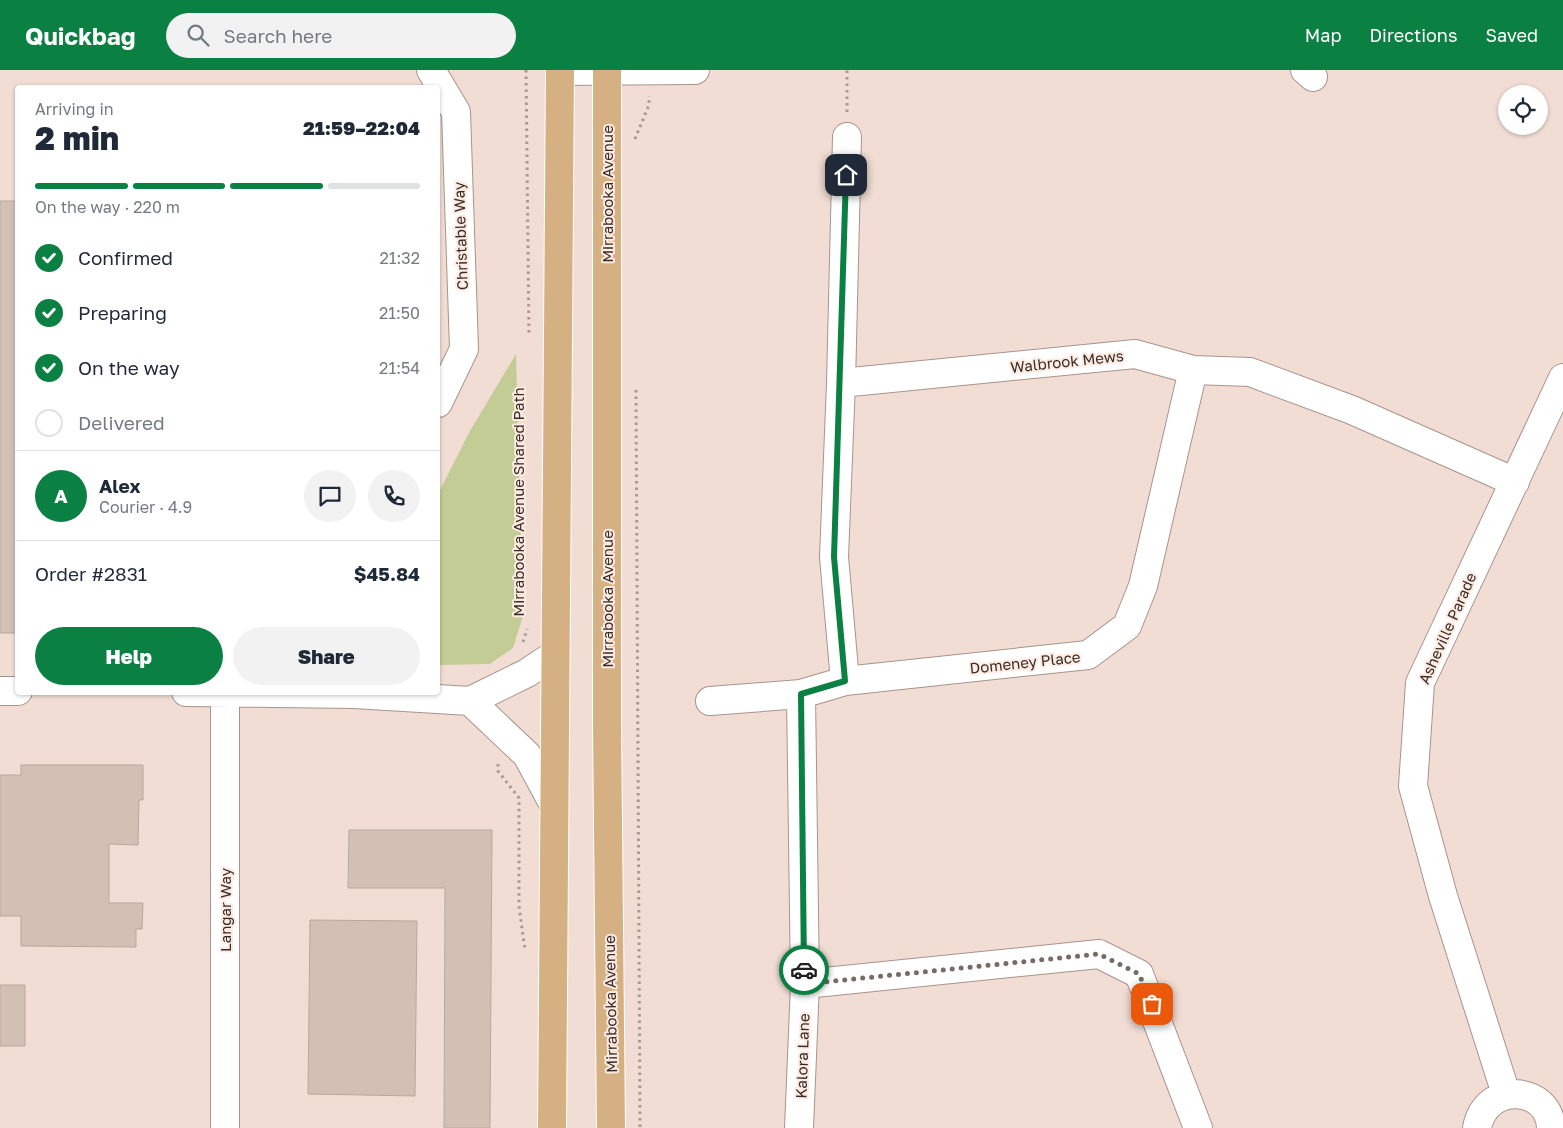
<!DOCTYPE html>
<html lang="en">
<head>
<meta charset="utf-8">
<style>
  :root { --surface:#fff; --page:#f2f2f3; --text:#1f2937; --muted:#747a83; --line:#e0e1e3; --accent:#0b8043 }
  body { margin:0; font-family:"Golos Text",sans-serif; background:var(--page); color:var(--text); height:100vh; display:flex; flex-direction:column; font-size:19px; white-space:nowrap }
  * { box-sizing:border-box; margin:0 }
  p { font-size:16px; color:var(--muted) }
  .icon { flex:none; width:28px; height:28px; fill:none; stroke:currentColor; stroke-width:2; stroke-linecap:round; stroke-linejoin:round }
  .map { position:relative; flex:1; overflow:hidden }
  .panel { position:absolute; left:15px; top:15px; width:425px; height:610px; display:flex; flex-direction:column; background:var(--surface); border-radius:5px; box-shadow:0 1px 4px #0004 }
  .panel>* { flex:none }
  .tools { position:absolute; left:1498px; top:15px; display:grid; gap:10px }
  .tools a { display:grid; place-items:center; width:50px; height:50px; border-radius:50%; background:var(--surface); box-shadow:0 1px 4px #0004; font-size:25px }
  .pin { position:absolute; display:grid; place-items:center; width:42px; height:42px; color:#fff; margin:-21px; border-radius:10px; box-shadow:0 2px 8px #0006 }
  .courier { position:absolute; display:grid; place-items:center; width:50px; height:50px; margin:-25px; border:4px solid #0b8043; border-radius:50%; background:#fff; color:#222; box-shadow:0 1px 6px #0007 }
  .overview em { font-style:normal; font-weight:800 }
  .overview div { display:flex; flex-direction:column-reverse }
  .overview { display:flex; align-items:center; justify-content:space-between; height:85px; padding:0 20px }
  h1 { font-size:32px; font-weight:800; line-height:38px }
  .bar { display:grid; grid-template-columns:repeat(4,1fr); gap:8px 5px; align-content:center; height:60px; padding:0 20px }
  .bar i { height:6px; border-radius:4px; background:var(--line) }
  .bar .current { background:var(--accent) }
  .bar p { grid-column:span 4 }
  .line { display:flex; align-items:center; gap:12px; padding:0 20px; border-top:1px solid var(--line) }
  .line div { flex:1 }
  .round { display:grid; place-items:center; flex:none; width:52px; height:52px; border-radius:26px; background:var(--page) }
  ol { padding:0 20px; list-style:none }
  li { display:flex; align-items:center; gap:15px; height:55px }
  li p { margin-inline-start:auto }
  li .icon { padding:5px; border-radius:50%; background:var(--accent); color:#fff; stroke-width:4 }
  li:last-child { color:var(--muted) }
  li i { width:28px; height:28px; border:2px solid var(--line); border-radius:50% }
  .primary-button { display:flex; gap:10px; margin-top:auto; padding:10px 20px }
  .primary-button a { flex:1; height:58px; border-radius:30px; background:var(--accent); color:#fff; font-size:20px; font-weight:800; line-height:58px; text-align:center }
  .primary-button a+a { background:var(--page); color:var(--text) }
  header { display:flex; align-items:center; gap:30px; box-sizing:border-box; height:70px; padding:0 25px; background:var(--accent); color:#fff }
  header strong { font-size:24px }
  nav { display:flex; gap:28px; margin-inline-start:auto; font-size:18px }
  .search { width:350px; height:45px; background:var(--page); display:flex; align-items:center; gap:12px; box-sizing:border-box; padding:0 18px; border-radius:28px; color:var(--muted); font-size:19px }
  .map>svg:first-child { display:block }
  .green { fill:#c4cc96 }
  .building { fill:#d1c0b3; stroke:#b9a99c }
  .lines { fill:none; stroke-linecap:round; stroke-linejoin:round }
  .minor-casing { stroke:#a8948c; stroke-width:30 }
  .tertiary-casing { stroke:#a8948c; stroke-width:30 }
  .primary-casing { stroke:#fff; stroke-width:30 }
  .path { stroke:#a89992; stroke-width:3; stroke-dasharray:2.5 4; stroke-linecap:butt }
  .minor { stroke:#fff; stroke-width:28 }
  .tertiary { stroke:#fff; stroke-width:28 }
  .primary { stroke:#d4b082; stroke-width:28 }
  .done { stroke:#776b66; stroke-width:5; stroke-dasharray:0 9 }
  .route { stroke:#0b8043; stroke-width:6 }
  .labels { text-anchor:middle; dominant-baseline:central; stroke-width:4; stroke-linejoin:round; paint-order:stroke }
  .street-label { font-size:15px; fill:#352e2a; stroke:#ffeae1 }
</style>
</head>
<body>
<header>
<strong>Quickbag</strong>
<div class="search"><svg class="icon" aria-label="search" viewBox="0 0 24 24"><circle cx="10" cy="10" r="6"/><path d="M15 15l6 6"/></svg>Search here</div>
<nav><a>Map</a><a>Directions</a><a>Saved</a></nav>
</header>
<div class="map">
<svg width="1563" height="1058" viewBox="0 0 1563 1058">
  <rect width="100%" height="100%" fill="#f1ddd4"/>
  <path class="green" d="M516,284L523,546L513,578L490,594L440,595L438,593V424L470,361Z"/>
  <path class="building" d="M0,131H18V563H0Z
    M21,695H143V730H139L138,775L109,774V833H143L142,859H136V877L21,876V846H0V705H21Z
    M349,760H492L490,1058H444L445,818H348Z
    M310,850L417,851L415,1026L308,1024Z
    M0,915H25V976H0Z"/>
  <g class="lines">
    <defs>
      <path id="minor" d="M431,0L456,42L464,279L438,333
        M1305,0L1313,7
        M847,67L841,313L1135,284L1193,300L1250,302L1352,340L1515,412
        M841,313L834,487L845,611
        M0,621H18
        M186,622L354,624L470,631L527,603L554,585
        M225,623V1058
        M470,631L527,685L553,733
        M710,631L801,624L845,611L1088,585L1127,556L1143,516L1193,300
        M805,914L1099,884L1139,904L1198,1058
        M1506,1024L1443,826L1413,716L1420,613L1563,308
        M799,1058L805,914L801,624
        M1477,1058C1486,1010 1550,1016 1551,1058"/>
      <path id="tertiary" d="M560,1L695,0"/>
      <path id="primary" d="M607,0V653L611,1058
        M552,1058L560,0"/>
    </defs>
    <use href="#minor" class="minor-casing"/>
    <use href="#tertiary" class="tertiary-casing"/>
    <use href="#primary" class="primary-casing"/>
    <path class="path" d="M526,0L529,266
      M847,42V0
      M635,69L649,35V26
      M636,320L640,1058
      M523,572L527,559
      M498,694V701L519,728V836L525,880"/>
    <use href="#minor" class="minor"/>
    <use href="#tertiary" class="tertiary"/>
    <use href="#primary" class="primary"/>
  </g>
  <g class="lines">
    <path class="done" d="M804,900L805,914L1099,884L1139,904L1152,934"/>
    <path class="route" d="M804,900L801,624L845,611L834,487L846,105"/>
  </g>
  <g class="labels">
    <g class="street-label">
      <text transform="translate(607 124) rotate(-90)">Mirrabooka Avenue</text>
      <text transform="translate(460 166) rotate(-92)">Christable Way</text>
      <text transform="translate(1067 291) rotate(-6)">Walbrook Mews</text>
      <text transform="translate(518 432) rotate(-90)">Mirrabooka Avenue Shared Path</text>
      <text transform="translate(607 529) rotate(-90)">Mirrabooka Avenue</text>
      <text transform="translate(1447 558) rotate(-66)">Asheville Parade</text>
      <text transform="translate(1025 592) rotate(-6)">Domeney Place</text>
      <text transform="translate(225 840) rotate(-90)">Langar Way</text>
      <text transform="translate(610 934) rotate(-91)">Mirrabooka Avenue</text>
      <text transform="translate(802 986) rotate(-88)">Kalora Lane</text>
    </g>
  </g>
</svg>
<div class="tools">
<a><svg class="icon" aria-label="locate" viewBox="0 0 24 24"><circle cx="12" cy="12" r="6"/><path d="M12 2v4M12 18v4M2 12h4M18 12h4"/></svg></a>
</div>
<div class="pin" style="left:1152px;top:934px;background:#ea580c"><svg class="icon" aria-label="bag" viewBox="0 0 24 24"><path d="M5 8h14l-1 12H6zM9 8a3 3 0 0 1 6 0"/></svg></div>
<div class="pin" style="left:846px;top:105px;background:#1f2937"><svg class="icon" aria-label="home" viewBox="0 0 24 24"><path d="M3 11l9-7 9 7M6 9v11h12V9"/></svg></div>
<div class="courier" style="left:804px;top:900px"><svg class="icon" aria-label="car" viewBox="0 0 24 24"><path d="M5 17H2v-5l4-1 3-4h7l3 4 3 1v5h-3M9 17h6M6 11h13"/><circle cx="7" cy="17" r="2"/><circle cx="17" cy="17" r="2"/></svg></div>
<section class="panel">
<div class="overview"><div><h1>2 min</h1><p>Arriving in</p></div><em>21:59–22:04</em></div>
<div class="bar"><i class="current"></i><i class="current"></i><i class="current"></i><i></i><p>On the way · 220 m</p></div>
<ol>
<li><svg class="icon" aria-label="check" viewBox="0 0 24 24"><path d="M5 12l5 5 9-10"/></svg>Confirmed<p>21:32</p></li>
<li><svg class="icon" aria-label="check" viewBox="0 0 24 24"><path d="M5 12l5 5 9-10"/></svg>Preparing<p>21:50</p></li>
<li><svg class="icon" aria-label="check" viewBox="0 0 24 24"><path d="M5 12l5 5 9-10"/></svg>On the way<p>21:54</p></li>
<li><i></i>Delivered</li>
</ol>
<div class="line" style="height:90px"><b class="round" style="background:var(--accent);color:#fff">A</b><div><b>Alex</b><p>Courier · 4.9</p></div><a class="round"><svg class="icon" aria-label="chat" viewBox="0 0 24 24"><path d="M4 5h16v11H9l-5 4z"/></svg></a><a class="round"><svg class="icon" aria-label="phone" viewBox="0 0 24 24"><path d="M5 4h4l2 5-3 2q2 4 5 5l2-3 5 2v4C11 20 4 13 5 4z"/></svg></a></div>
<div class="line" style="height:65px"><div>Order #2831</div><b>$45.84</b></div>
<div class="primary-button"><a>Help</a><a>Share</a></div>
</section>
</div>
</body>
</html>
